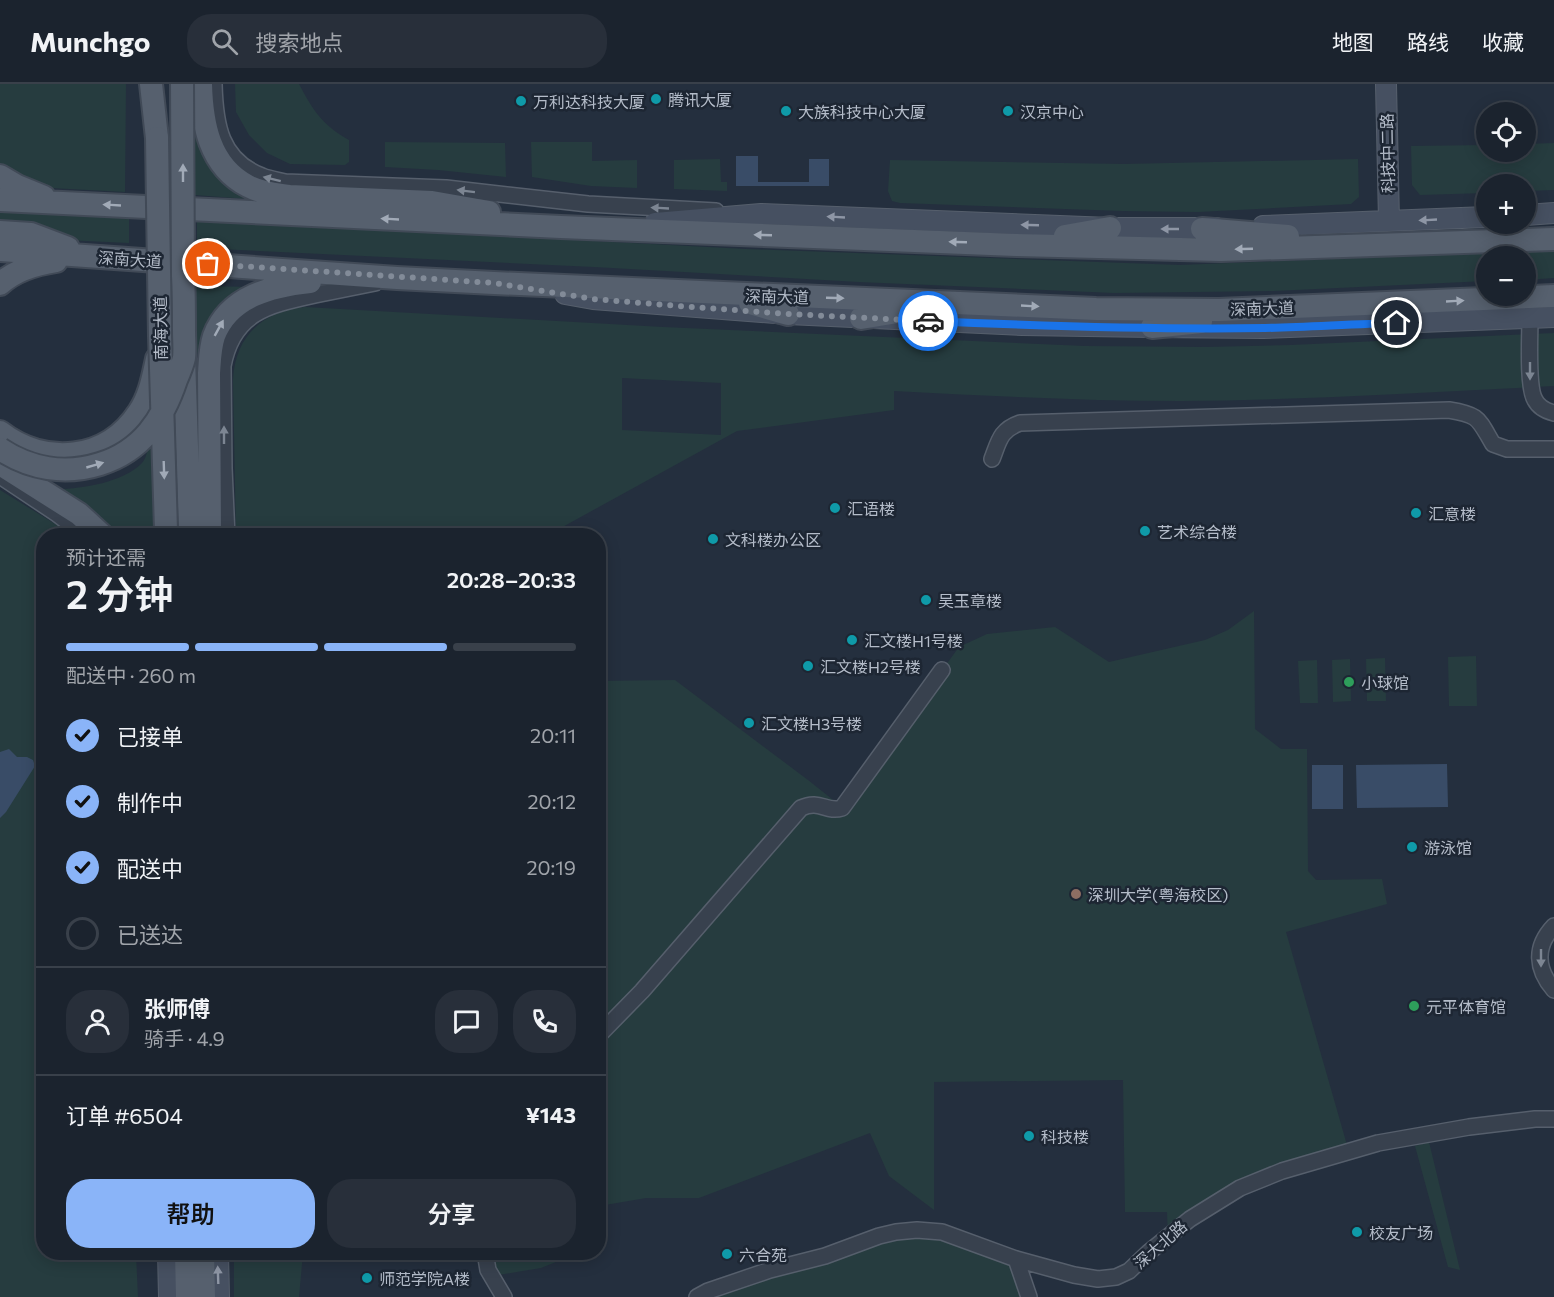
<!DOCTYPE html>
<html lang="zh">
<head>
<meta charset="utf-8">
<style>
  :root { --surface:#1b232e; --page:#282f3a; --text:#f1f3f6; --muted:#a0a4aa; --line:#39404a; --accent:#8ab4f8 }
  body { margin:0; font-family:Commissioner,"Noto Sans SC",sans-serif; background:var(--page); color:var(--text); height:100vh; display:flex; flex-direction:column; font-size:22px; white-space:nowrap }
  * { box-sizing:border-box; margin:0 }
  p { font-size:20px; color:var(--muted) }
  .icon { flex:none; width:33px; height:33px; fill:none; stroke:currentColor; stroke-width:2; stroke-linecap:round; stroke-linejoin:round }
  .map { position:relative; flex:1; overflow:hidden }
  .sheet { position:absolute; left:36px; top:444px; width:570px; height:732px; display:flex; flex-direction:column; background:var(--surface); border-radius:24px; box-shadow:0 3px 15px #0003,0 0 0 2px var(--line) }
  .sheet>* { flex:none }
  .tools { position:absolute; left:1476px; top:18px; display:grid; gap:12px }
  .tools a { display:grid; place-items:center; width:60px; height:60px; border-radius:50%; background:var(--surface); box-shadow:0 3px 15px #0003,0 0 0 2px var(--line); font-size:30px }
  .pin { position:absolute; display:grid; place-items:center; width:51px; height:51px; color:#fff; margin:-26px; border:3px solid #fff; border-radius:50%; box-shadow:0 2px 6px #0007 }
  .courier { position:absolute; display:grid; place-items:center; width:60px; height:60px; margin:-30px; border:4px solid #1a73e8; border-radius:50%; background:#fff; color:#222; box-shadow:0 2px 8px #0007 }
  .headline em { font-style:normal; font-weight:600 }
  .headline div { display:flex; flex-direction:column-reverse }
  .headline { display:flex; align-items:center; justify-content:space-between; height:102px; padding:0 30px }
  h1 { font-size:39px; font-weight:600; line-height:45px }
  .bar { display:grid; grid-template-columns:repeat(4,1fr); gap:9px 6px; align-content:center; height:72px; padding:0 30px }
  .bar i { height:8px; border-radius:4px; background:var(--line) }
  .bar .current { background:var(--accent) }
  .bar p { grid-column:span 4 }
  .line { display:flex; align-items:center; gap:15px; padding:0 30px; border-top:2px solid var(--line) }
  .line div { flex:1 }
  .round { display:grid; place-items:center; flex:none; width:63px; height:63px; border-radius:24px; background:var(--page) }
  ol { padding:0 30px; list-style:none }
  li { display:flex; align-items:center; gap:18px; height:66px }
  li p { margin-inline-start:auto }
  li .icon { padding:6px; border-radius:50%; background:var(--accent); color:#111; stroke-width:4 }
  li:last-child { color:var(--muted) }
  li i { width:33px; height:33px; border:3px solid var(--line); border-radius:50% }
  .cta { display:flex; gap:12px; margin-top:auto; padding:12px 30px }
  .cta a { flex:1; height:69px; border-radius:24px; background:var(--accent); color:#111; font-size:24px; font-weight:600; line-height:69px; text-align:center }
  .cta a+a { background:var(--page); color:var(--text) }
  header { display:flex; align-items:center; gap:36px; box-sizing:border-box; height:84px; padding:0 30px; background:var(--surface); border-bottom:2px solid var(--line) }
  header strong { font-size:28px }
  nav { display:flex; gap:33px; margin-inline-start:auto; font-size:21px }
  .search { width:420px; height:54px; background:var(--page); display:flex; align-items:center; gap:15px; box-sizing:border-box; padding:0 21px; border-radius:24px; color:var(--muted); font-size:22px }
  .map>svg:first-child { display:block }
  .green { fill:#263c3f; fill-rule:evenodd }
  .water { fill:#394c67 }
  .lines { fill:none; stroke-linecap:round; stroke-linejoin:round }
  .street-casing { stroke:#565f6c; stroke-width:18 }
  .secondary-casing { stroke:#565f6c; stroke-width:22 }
  .primary-casing { stroke:#414a57; stroke-width:26 }
  .street { stroke:#38414e; stroke-width:15 }
  .secondary { stroke:#465061; stroke-width:20 }
  .primary { stroke:#56606e; stroke-width:22 }
  .primary-bridge-casing { stroke:#414a57; stroke-width:26; stroke-linecap:butt }
  .primary-bridge { stroke:#56606e; stroke-width:22 }
  .oneway { fill:#a1aab7 }
  .oneway2 { fill:#7c8592 }
  .oneway3 { fill:#8e96a5 }
  .done { stroke:#828b98; stroke-width:6; stroke-dasharray:0 10.8 }
  .route { stroke:#1a73e8; stroke-width:8 }
  .culture-dot { fill:#0f9aa8; stroke:#1d2633; stroke-width:2 }
  .leisure-dot { fill:#2e9e5b; stroke:#1d2633; stroke-width:2 }
  .education-dot { fill:#8d6e63; stroke:#1d2633; stroke-width:2 }
  .labels { text-anchor:middle; dominant-baseline:central; stroke-width:5; stroke-linejoin:round; paint-order:stroke }
  .poi-label { font-size:16px; fill:#b4bcc9; stroke:#1d2633; text-anchor:start }
  .street-label { font-size:16px; fill:#b4bcc9; stroke:#1d2633 }
</style>
</head>
<body>
<header>
<strong>Munchgo</strong>
<div class="search"><svg class="icon" aria-label="search" viewBox="0 0 24 24"><circle cx="10" cy="10" r="6"/><path d="M15 15l6 6"/></svg>搜索地点</div>
<nav><a>地图</a><a>路线</a><a>收藏</a></nav>
</header>
<div class="map">
<svg width="1554" height="1213" viewBox="0 0 1554 1213">
  <rect width="100%" height="100%" fill="#242f3e"/>
  <path class="green" d="M0,0H126L125,108L51,104L35,100L0,83Z
    M235,0H299C312,25 323,42 349,56V78L345,81L290,80L267,69L249,51L236,28Z
    M195,38C201,62 207,87 229,101C238,107 249,111 259,116L195,111Z
    M385,58L505,59L506,93L438,86L385,83Z
    M531,58H592V77L637,76V104L591,102L532,93Z
    M1554,59V106L1526,107V100H1486V109L1420,111L1412,101L1411,62L1486,61V68H1526V60Z
    M720,75L721,98H727V107L674,105V76Z
    M1358,75L1359,113L1351,120L1198,128L1122,127L900,119L892,117L888,107L890,76L1124,80Z
    M0,127L129,131V159L0,153Z
    M197,136L746,165L1180,181L1554,166V194L1526,196V172H1486V197L1274,207L1114,209L859,198L594,183L197,164Z
    M195,202L261,203L213,234L202,254L196,274Z
    M305,223L663,243L1085,262L1206,263L1291,261L1554,249V302C1430,308 1305,316 1181,317C1085,317 989,312 894,307V326L737,347L548,451L236,452L233,296C235,253 262,227 305,223ZM622,294L721,299V351L622,346Z
    M149,362L152,364L155,451H114L109,445L58,405C82,405 124,398 142,379C146,375 147,367 149,362Z
    M0,406L73,451L44,452V1168L136,1169L138,1213H0Z
    M1254,527L1255,645L1281,665H1307L1308,787L1316,796L1382,795L1387,820L1286,848L1349,1068L1282,1087L1168,1154L1167,1128H1125L1123,996L934,998V1126L889,1092L870,1049L699,1114H646L599,1122V597L675,596L808,696L842,723L959,563L987,550L1055,543L1109,578L1205,556L1228,546Z
    M1476,572L1477,622H1449L1448,573Z
    M1385,574L1386,617H1367L1366,575Z
    M1350,575L1351,617L1333,618L1332,576Z
    M1317,576L1318,619H1300L1298,577Z
    M1429,1058L1460,1186L1448,1183L1415,1062Z
    M917,1146L1016,1175L1029,1213H697Z
    M234,1169H303L299,1213H234Z
    M485,1169H578L541,1184L492,1192Z"/>
  <path class="water" d="M736,72H758V98H809V75H829V102H736Z
    M9,665L17,673H27L33,676L35,682L6,728L0,734V668Z
    M1447,680L1448,723L1357,724L1356,681Z
    M1312,681H1343V725H1312Z"/>
  <g class="lines">
    <defs>
      <path id="street" d="M214,0C215,40 220,76 262,92C269,95 277,96 285,98L446,104L588,120L716,127
        M1530,234C1530,251 1527,303 1535,316C1539,324 1546,327 1554,329
        M992,375C999,357 1000,346 1020,339L1449,326C1480,331 1478,335 1493,360L1507,365H1554
        M0,392L57,430L86,452
        M227,452L224,384L223,282C233,228 269,221 315,211C335,207 355,203 375,199
        M1554,842C1534,863 1536,885 1554,906
        M598,952L642,907L801,724C820,715 826,729 842,724L942,586
        M485,1168L488,1186L504,1213
        M1016,1175L1029,1213
        M697,1213L708,1207L770,1186L825,1172L879,1152L896,1148L917,1146L942,1148L1016,1175L1074,1191L1098,1195L1116,1193L1129,1187L1149,1168L1190,1135L1240,1104L1282,1087L1378,1059L1469,1043L1535,1035H1554"/>
      <path id="secondary" d="M1386,0L1389,137
        M1526,131L1554,129
        M655,139L761,130L1110,144H1216
        M1263,142L1486,133
        M565,210L593,215L788,230L1022,241L1152,243L1263,244L1554,233
        M168,1168L169,1213
        M218,1168L219,1213"/>
      <path id="primary" d="M151,0L157,54
        M201,0C202,39 209,82 248,102C261,109 275,110 289,112L432,118L489,128
        M0,92L17,102L44,113
        M0,116L561,143L1016,161L1221,166L1554,155
        M1202,145L1288,152
        M0,148L31,150L68,164
        M1065,152L1110,144
        M0,166L397,194L494,199L1096,225L1219,226L1554,212
        M0,200C15,186 36,180 56,177
        M750,219L788,230
        M861,234L904,227
        M1152,243L1201,238
        M184,273L190,452
        M0,348C45,383 107,377 139,328C150,312 153,293 157,275
        M0,380L79,430L103,452
        M210,452L209,289C210,276 210,264 214,252C229,212 272,202 310,198
        M186,1168L187,1213
        M203,1168L204,1213"/>
    </defs>
    <use href="#street" class="street-casing"/>
    <use href="#secondary" class="secondary-casing"/>
    <use href="#primary" class="primary-casing"/>
    <use href="#street" class="street"/>
    <use href="#secondary" class="secondary"/>
    <use href="#primary" class="primary"/>
    <defs>
      <path id="primary-bridge" d="M157,54L160,252L166,446
        M0,365C30,385 65,391 100,380C142,367 163,335 176,296C179,289 182,282 184,274C185,266 184,256 184,247C184,229 184,210 183,192C183,128 182,64 182,0"/>
    </defs>
    <use href="#primary-bridge" class="primary-bridge-casing"/>
    <use href="#primary-bridge" class="primary-bridge"/>
  </g>
  <defs><path id="oneway-solid" d="M-6-.8H1V-3.2L6.5 0L1 3.2V.8H-6Z" transform="scale(1.5)"/></defs>
  <g class="oneway">
    <use href="#oneway-solid" transform="translate(183 89) rotate(-90)"/>
    <use href="#oneway-solid" transform="translate(112 121) rotate(-177)"/>
    <use href="#oneway-solid" transform="translate(390 135) rotate(-177)"/>
    <use href="#oneway-solid" transform="translate(763 151) rotate(-178)"/>
    <use href="#oneway-solid" transform="translate(958 158) rotate(-178)"/>
    <use href="#oneway-solid" transform="translate(1244 165) rotate(178)"/>
    <use href="#oneway-solid" transform="translate(835 214) rotate(2)"/>
    <use href="#oneway-solid" transform="translate(1455 217) rotate(-3)"/>
    <use href="#oneway-solid" transform="translate(1030 222) rotate(3)"/>
    <use href="#oneway-solid" transform="translate(219 244) rotate(-61)"/>
    <use href="#oneway-solid" transform="translate(95 381) rotate(-16)"/>
    <use href="#oneway-solid" transform="translate(164 386) rotate(88)"/>
  </g>
  <g class="oneway2">
    <use href="#oneway-solid" transform="translate(272 95) rotate(-166)"/>
    <use href="#oneway-solid" transform="translate(466 107) rotate(-173)"/>
    <use href="#oneway-solid" transform="translate(660 124) rotate(-177)"/>
    <use href="#oneway-solid" transform="translate(1530 287) rotate(90)"/>
    <use href="#oneway-solid" transform="translate(224 351) rotate(-90)"/>
    <use href="#oneway-solid" transform="translate(1541 874) rotate(90)"/>
  </g>
  <g class="oneway3">
    <use href="#oneway-solid" transform="translate(836 133) rotate(-177)"/>
    <use href="#oneway-solid" transform="translate(1428 136) rotate(177)"/>
    <use href="#oneway-solid" transform="translate(1030 141) rotate(-178)"/>
    <use href="#oneway-solid" transform="translate(1170 145) rotate(-180)"/>
    <use href="#oneway-solid" transform="translate(218 1191) rotate(-92)"/>
  </g>
  <g class="lines">
    <path class="done" d="M208,180L494,199L593,215L679,222L788,230L928,237"/>
    <path class="route" d="M928,237C1040,242 1152,246 1265,244C1309,243 1353,240 1397,239"/>
  </g>
  <g class="culture-dot">
    <circle cx="656" cy="15" r="6"/>
    <circle cx="521" cy="17" r="6"/>
    <circle cx="786" cy="27" r="6"/>
    <circle cx="1008" cy="27" r="6"/>
    <circle cx="835" cy="424" r="6"/>
    <circle cx="1416" cy="429" r="6"/>
    <circle cx="1145" cy="447" r="6"/>
    <circle cx="713" cy="455" r="6"/>
    <circle cx="926" cy="516" r="6"/>
    <circle cx="852" cy="556" r="6"/>
    <circle cx="808" cy="582" r="6"/>
    <circle cx="749" cy="639" r="6"/>
    <circle cx="1412" cy="763" r="6"/>
    <circle cx="1029" cy="1052" r="6"/>
    <circle cx="1357" cy="1148" r="6"/>
    <circle cx="727" cy="1170" r="6"/>
    <circle cx="367" cy="1194" r="6"/>
  </g>
  <g class="leisure-dot">
    <circle cx="1349" cy="598" r="6"/>
    <circle cx="1414" cy="922" r="6"/>
  </g>
  <circle class="education-dot" cx="1076" cy="810" r="6"/>
  <g class="labels">
    <g class="poi-label">
      <text x="668" y="15">腾讯大厦</text>
      <text x="533" y="17">万利达科技大厦</text>
      <text x="798" y="27">大族科技中心大厦</text>
      <text x="1020" y="27">汉京中心</text>
      <text x="847" y="424">汇语楼</text>
      <text x="1428" y="429">汇意楼</text>
      <text x="1157" y="447">艺术综合楼</text>
      <text x="725" y="455">文科楼办公区</text>
      <text x="938" y="516">吴玉章楼</text>
      <text x="864" y="556">汇文楼H1号楼</text>
      <text x="820" y="582">汇文楼H2号楼</text>
      <text x="1361" y="598">小球馆</text>
      <text x="761" y="639">汇文楼H3号楼</text>
      <text x="1424" y="763">游泳馆</text>
      <text x="1088" y="810">深圳大学(粤海校区)</text>
      <text x="1426" y="922">元平体育馆</text>
      <text x="1041" y="1052">科技楼</text>
      <text x="1369" y="1148">校友广场</text>
      <text x="739" y="1170">六合苑</text>
      <text x="379" y="1194">师范学院A楼</text>
    </g>
    <g class="street-label">
      <text transform="translate(1387 69) rotate(-91)">科技中二路</text>
      <text transform="translate(130 175) rotate(4)">深南大道</text>
      <text transform="translate(777 212) rotate(2)">深南大道</text>
      <text transform="translate(1262 224) rotate(-2)">深南大道</text>
      <text transform="translate(160 244) rotate(-91)">南海大道</text>
      <text transform="translate(1160 1160) rotate(-41)">深大北路</text>
    </g>
  </g>
</svg>
<div class="tools">
<a><svg class="icon" aria-label="locate" viewBox="0 0 24 24"><circle cx="12" cy="12" r="6"/><path d="M12 2v4M12 18v4M2 12h4M18 12h4"/></svg></a>
<a>+</a>
<a>−</a>
</div>
<div class="pin" style="left:208px;top:180px;background:#ea580c"><svg class="icon" aria-label="bag" viewBox="0 0 24 24"><path d="M5 8h14l-1 12H6zM9 8a3 3 0 0 1 6 0"/></svg></div>
<div class="pin" style="left:1397px;top:239px;background:#1f2937"><svg class="icon" aria-label="home" viewBox="0 0 24 24"><path d="M3 11l9-7 9 7M6 9v11h12V9"/></svg></div>
<div class="courier" style="left:928px;top:237px"><svg class="icon" aria-label="car" viewBox="0 0 24 24"><path d="M5 17H2v-5l4-1 3-4h7l3 4 3 1v5h-3M9 17h6M6 11h13"/><circle cx="7" cy="17" r="2"/><circle cx="17" cy="17" r="2"/></svg></div>
<section class="sheet">
<div class="headline"><div><h1>2 分钟</h1><p>预计还需</p></div><em>20:28–20:33</em></div>
<div class="bar"><i class="current"></i><i class="current"></i><i class="current"></i><i></i><p>配送中 · 260 m</p></div>
<ol>
<li><svg class="icon" aria-label="check" viewBox="0 0 24 24"><path d="M5 12l5 5 9-10"/></svg>已接单<p>20:11</p></li>
<li><svg class="icon" aria-label="check" viewBox="0 0 24 24"><path d="M5 12l5 5 9-10"/></svg>制作中<p>20:12</p></li>
<li><svg class="icon" aria-label="check" viewBox="0 0 24 24"><path d="M5 12l5 5 9-10"/></svg>配送中<p>20:19</p></li>
<li><i></i>已送达</li>
</ol>
<div class="line" style="height:108px"><a class="round"><svg class="icon" aria-label="person" viewBox="0 0 24 24"><circle cx="12" cy="8" r="4"/><path d="M4 21q1-7 8-7t8 7"/></svg></a><div><b>张师傅</b><p>骑手 · 4.9</p></div><a class="round"><svg class="icon" aria-label="chat" viewBox="0 0 24 24"><path d="M4 5h16v11H9l-5 4z"/></svg></a><a class="round"><svg class="icon" aria-label="phone" viewBox="0 0 24 24"><path d="M5 4h4l2 5-3 2q2 4 5 5l2-3 5 2v4C11 20 4 13 5 4z"/></svg></a></div>
<div class="line" style="height:78px"><div>订单 #6504</div><b>¥143</b></div>
<div class="cta"><a>帮助</a><a>分享</a></div>
</section>
</div>
</body>
</html>
